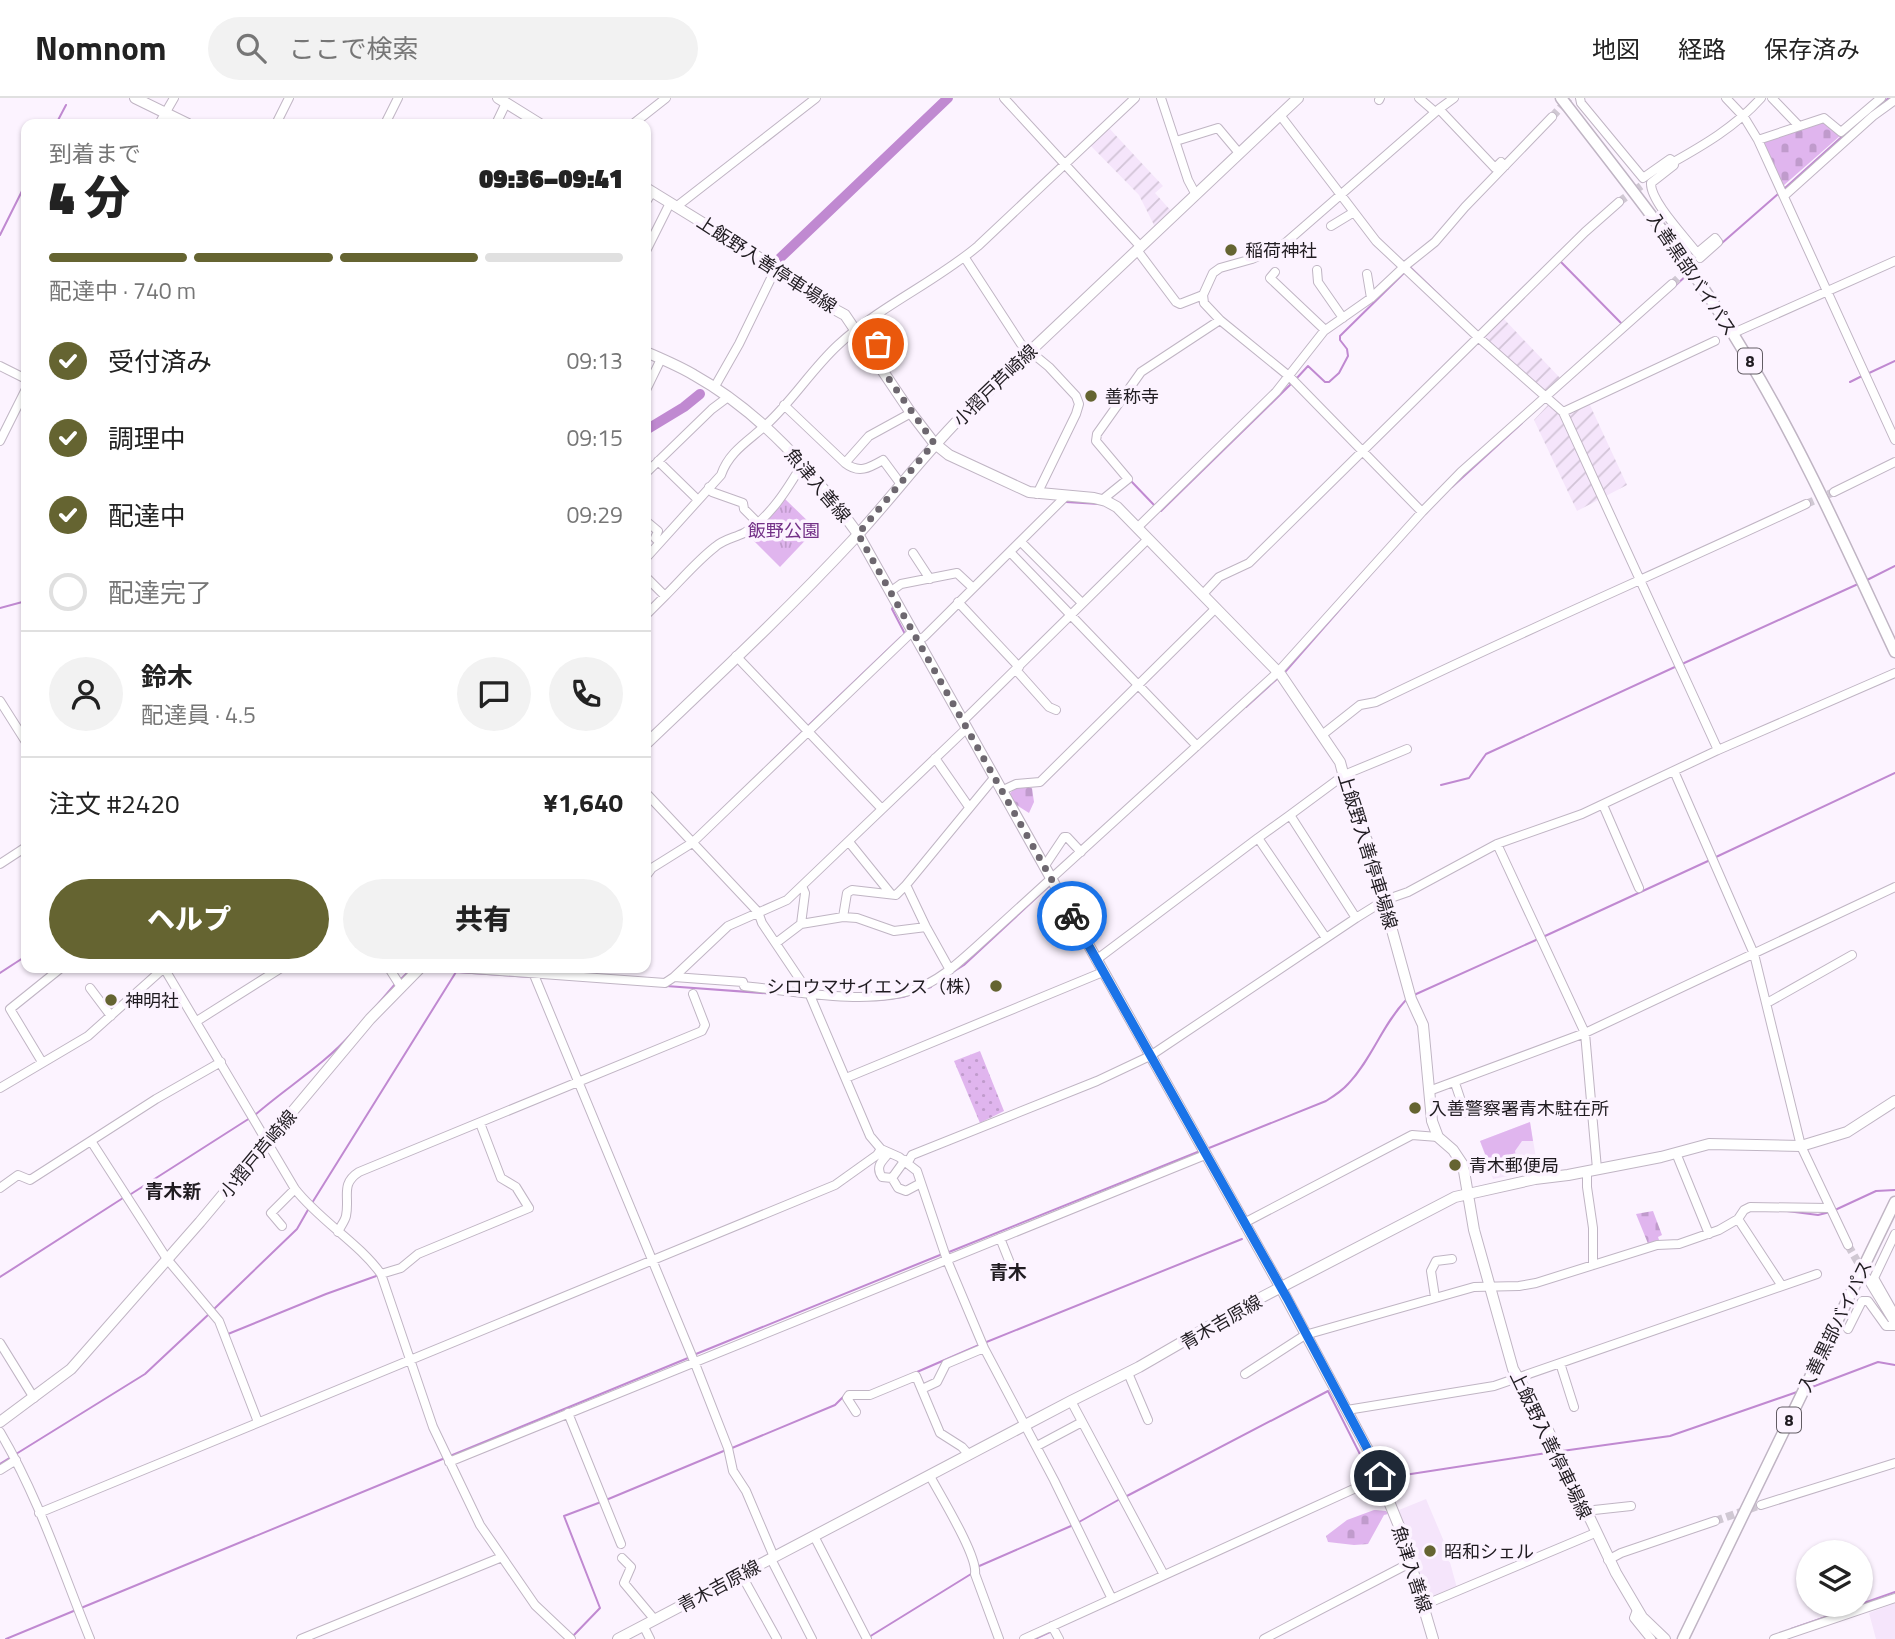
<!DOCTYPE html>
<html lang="ja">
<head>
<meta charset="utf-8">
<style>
  :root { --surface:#fff; --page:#f2f2f2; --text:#222; --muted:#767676; --line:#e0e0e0; --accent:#656431 }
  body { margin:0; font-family:"Titillium Web","Noto Sans JP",sans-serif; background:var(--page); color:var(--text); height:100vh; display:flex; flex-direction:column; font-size:26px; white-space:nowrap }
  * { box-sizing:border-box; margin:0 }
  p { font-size:23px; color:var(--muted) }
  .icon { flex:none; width:38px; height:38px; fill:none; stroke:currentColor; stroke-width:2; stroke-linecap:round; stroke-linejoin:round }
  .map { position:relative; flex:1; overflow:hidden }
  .drawer { position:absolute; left:21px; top:21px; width:630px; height:854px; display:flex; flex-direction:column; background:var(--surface); border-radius:14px; box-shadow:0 2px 5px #0004 }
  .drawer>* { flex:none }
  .buttons { position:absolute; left:1796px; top:1442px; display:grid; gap:14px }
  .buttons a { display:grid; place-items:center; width:77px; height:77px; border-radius:50%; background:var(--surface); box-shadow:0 2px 5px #0004; font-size:35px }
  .pin { position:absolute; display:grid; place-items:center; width:60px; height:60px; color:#fff; margin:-30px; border:4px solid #fff; border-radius:50%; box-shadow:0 2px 7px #0007 }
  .courier { position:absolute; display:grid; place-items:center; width:70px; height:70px; margin:-35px; border:5px solid #1a73e8; border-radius:50%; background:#fff; color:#222; box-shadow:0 2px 9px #0007 }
  .overview em { font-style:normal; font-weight:800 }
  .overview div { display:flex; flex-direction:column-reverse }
  .overview { display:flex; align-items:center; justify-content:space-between; height:119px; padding:0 28px }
  h1 { font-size:46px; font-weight:800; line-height:52px }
  .bar { display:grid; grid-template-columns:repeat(4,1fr); gap:10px 7px; align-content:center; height:84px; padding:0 28px }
  .bar i { height:9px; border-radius:5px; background:var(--line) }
  .bar .current { background:var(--accent) }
  .bar p { grid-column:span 4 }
  .line { display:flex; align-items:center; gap:18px; padding:0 28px; border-top:2px solid var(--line) }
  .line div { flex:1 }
  .round { display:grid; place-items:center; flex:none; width:74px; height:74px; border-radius:37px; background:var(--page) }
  ol { padding:0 28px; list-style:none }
  li { display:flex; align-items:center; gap:21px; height:77px }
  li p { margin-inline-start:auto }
  li .icon { padding:7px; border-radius:50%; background:var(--accent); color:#fff; stroke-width:4 }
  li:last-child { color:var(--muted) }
  li i { width:38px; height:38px; border:4px solid var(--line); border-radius:50% }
  .primary-button { display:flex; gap:14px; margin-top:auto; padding:14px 28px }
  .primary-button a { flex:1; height:80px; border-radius:42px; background:var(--accent); color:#fff; font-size:28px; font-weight:800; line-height:80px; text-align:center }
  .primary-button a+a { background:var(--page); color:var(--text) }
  header { display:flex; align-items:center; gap:42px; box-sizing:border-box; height:98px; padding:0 35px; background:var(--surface); border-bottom:2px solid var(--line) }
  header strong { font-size:33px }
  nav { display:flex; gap:38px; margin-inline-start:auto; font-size:24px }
  .search { width:490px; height:63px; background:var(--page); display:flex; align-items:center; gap:18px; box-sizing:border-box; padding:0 24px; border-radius:38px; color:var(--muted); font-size:26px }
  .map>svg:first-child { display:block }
  .built { fill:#f5e5fb }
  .industrial { fill:url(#industrial-furrows) }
  .grass { fill:url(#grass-dots) }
  .cemetery { fill:url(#cemetery-stones) }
  .park { fill:url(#park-tufts) }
  .pitch { fill:#e0b5ee }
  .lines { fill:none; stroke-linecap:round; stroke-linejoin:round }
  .stream { stroke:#c089d1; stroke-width:2 }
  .river { stroke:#c089d1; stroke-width:10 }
  .minor-tunnel { stroke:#d0c8d3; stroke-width:8; stroke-dasharray:8 4; stroke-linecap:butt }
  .minor-casing { stroke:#c0b5c4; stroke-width:10 }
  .major-casing { stroke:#c0b5c4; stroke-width:12 }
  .highway-casing { stroke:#c0b5c4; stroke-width:13 }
  .minor { stroke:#fff; stroke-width:8 }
  .major { stroke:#fff; stroke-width:10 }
  .highway { stroke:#fff; stroke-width:10 }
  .done { stroke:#6d676f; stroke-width:7; stroke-dasharray:0 12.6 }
  .route { stroke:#1a73e8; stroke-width:9 }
  .poi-dot { fill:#656431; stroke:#fcf3ff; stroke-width:2.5 }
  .labels { text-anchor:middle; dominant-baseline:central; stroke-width:7; stroke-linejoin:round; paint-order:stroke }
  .shield { fill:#fcf3ff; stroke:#625c64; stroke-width:2 }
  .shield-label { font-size:16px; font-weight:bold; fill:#201c21 }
  .poi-label { font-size:18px; fill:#201c21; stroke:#fcf3ff; text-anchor:start }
  .street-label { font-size:18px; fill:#201c21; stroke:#fcf3ff }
  .park-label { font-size:18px; fill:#733187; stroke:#fcf3ff }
  .neighbourhood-label { font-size:19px; font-weight:bold; fill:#201c21; stroke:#fcf3ff }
</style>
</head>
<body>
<header>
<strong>Nomnom</strong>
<div class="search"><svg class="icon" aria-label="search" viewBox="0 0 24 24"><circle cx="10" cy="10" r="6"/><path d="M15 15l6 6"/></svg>ここで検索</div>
<nav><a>地図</a><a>経路</a><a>保存済み</a></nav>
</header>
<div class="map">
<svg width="1895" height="1541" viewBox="0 0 1895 1541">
  <defs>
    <pattern id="industrial-furrows" width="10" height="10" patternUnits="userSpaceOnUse" patternTransform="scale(1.75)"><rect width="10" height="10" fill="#f5e5fb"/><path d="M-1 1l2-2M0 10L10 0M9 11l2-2" fill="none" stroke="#d2c4d7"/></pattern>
    <pattern id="grass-dots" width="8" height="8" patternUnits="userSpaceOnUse" patternTransform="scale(1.75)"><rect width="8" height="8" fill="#e0b5ee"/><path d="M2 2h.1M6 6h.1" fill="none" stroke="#c09bcc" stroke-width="1.8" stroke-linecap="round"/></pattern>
    <pattern id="cemetery-stones" width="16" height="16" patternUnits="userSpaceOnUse" patternTransform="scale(1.75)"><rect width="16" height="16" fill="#e0b5ee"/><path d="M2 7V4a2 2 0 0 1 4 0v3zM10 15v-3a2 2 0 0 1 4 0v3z" fill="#c09bcc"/></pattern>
    <pattern id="park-tufts" width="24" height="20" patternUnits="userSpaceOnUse" patternTransform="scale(1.75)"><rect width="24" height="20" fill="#e0b5ee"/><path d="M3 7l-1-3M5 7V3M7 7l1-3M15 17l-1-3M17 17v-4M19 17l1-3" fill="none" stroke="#c09bcc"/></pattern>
  </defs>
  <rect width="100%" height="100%" fill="#fcf3ff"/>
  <path class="built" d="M1530,1024L1538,1072L1493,1081L1480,1043Z
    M1426,1401L1445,1446L1457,1490L1427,1503L1399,1412Z
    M1895,1505V1541H1876L1869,1515Z"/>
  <path class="industrial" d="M1108,29L1163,88L1155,95L1172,114L1156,131L1139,97L1089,46Z
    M1503,220L1560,280L1544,295L1482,240Z
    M1589,305L1627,387L1577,413L1534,322L1549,306L1561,317Z"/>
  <path class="grass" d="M980,953L1004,1013L980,1025L954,963Z"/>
  <path class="cemetery" d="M1824,22L1841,37L1783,88L1762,43Z
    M1016,690H1032L1034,704L1029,715L1015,706L1010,695Z
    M1653,1113L1662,1137L1658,1139L1660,1145L1649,1148L1636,1116Z
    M1374,1412L1386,1413L1388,1416L1384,1417L1368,1446L1354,1447L1328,1444L1326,1438L1347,1422Z"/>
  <path class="park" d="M784,400L816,431L780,469L748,437Z"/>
  <path class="pitch" d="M1530,1024L1533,1043H1522L1515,1053L1516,1058L1489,1066L1480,1043Z"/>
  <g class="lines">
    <path class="stream" d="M1876,9L1889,0
      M56,26L66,7
      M1785,90L1856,26
      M0,137L26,85
      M1722,145L1778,96
      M1560,163L1622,226
      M1411,170L1441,199
      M1675,188L1689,175
      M1867,276L1895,263
      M1296,281L1308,268L1325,284H1329L1339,275L1348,258L1347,251L1340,242V238L1404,175
      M1850,284L1862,278
      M1131,383L1154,407
      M1452,389L1522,325
      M1066,404L1099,406
      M1161,413L1292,285
      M1867,482L1895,468
      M894,507L892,511L905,536
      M0,510L26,503
      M1682,566L1858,486
      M1285,574L1369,478
      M1246,609L1278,580
      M809,627L901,539
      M771,664L802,634
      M1441,687L1469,680L1486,656L1677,568
      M1716,759L1895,675
      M1545,838L1708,763
      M953,874L964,867L1050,787
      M0,875L26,858
      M400,882L412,870
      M666,888L776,896
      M1414,897L1536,842
      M879,902L903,899L931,889
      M372,913L396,885
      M255,1017C287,989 324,967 352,935
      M1209,1050L1326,1003C1334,998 1342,993 1348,986C1372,961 1382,927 1406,902
      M131,1096L250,1020
      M312,1105L456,874L531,879
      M1835,1112L1876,1093L1895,1092
      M1787,1113L1818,1117L1830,1114
      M949,1154L1200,1053
      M0,1179L123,1100
      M213,1212L297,1131L309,1110
      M228,1236L326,1196L379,1177
      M984,1245L1242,1141
      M696,1256L940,1157
      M917,1274L979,1247
      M1812,1289L1878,1264L1895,1267
      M854,1293H869
      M732,1350L835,1307L846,1296
      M1562,1353L1670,1338L1797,1294
      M16,1356L145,1276L209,1216
      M450,1358L688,1260
      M0,1366L11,1359
      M1385,1380L1553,1354
      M1125,1399L1328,1293L1372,1380
      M606,1402L726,1352
      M1079,1424L1120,1401
      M977,1469L1071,1428
      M1861,1506L1895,1494
      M81,1510L445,1360
      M1791,1531L1860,1507
      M573,1538L600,1510L564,1418L601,1404
      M869,1539L971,1476
      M6,1541L76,1512
      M1035,1541L1050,1534"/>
    <path class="river" d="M779,161L948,0
      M646,332L684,309L700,296"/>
    <path class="minor-tunnel" d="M1552,19L1569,0
      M1619,104L1641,88
      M1672,186L1700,160
      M1806,406L1834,394
      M1848,1147L1864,1175
      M1715,1423L1761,1407"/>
    <defs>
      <path id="minor" d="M1004,0L1140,148
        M1161,0L1188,82L1196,97
        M1419,0L1434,13
        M1454,0L1439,11L1495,70L1501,64L1505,68
        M1580,0L1581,5L1643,80L1670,61L1674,64V67L1651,85C1650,103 1686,140 1697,155L1715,140L1718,144L1700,160
        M1726,0L1744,19L1758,42L1895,342
        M1772,0L1798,27
        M1379,2L1380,0
        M1280,17L1376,143L1478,239L1563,314L1718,652
        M159,26L174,0
        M276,26L289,0
        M385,26L398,0
        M496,26L506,5
        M633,26L666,0
        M1758,42L1824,20L1841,34L1881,0
        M1176,43L1218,30L1239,55
        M1670,66C1704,47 1735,29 1761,0
        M1784,98L1873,18L1895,2
        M646,104L652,94
        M676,109L816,0
        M1331,128L1354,114
        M1137,152L1176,204L1180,206L1203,197
        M646,153L670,105
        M965,160L1021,246L1049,269L1076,298L1079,306L1076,316L1037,396
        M1317,172L1318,184L1343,220
        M1275,174L1270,180L1325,232
        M1367,176L1371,200
        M1220,222L1290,279L1422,414
        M1738,233L1895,163
        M867,250L898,241
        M0,268L26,281
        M714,290L739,246L776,170
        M646,292L661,261
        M784,307L845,365L869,338L911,315
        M1563,314L1715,243
        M0,343L26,291
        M658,363L697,401
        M845,365C859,376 869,370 883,362L900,385
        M646,375L712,311L728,299
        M709,389L712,394L743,405L744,411L757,424
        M1834,394L1895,364
        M1102,402L1128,381L1096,343L1097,336L1141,274L1220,222L1204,205L1203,197L1213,175L1220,170L1252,161L1283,147L1439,11
        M646,423L658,433L655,440L659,444
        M1138,429L1276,294L1324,233L1371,200L1405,168L1435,144L1465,109L1552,19
        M1021,444L1082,505
        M1010,454L1197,648
        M913,455L930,481
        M646,460L721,377C729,353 750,342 767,326C793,302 812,271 838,247C880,208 934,185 978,148L1135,0
        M646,479L665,498C681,482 697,463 715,449C724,441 734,440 744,435C770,420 788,390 803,365
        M890,494L901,486L957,475L972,489
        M1203,496L1219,479L1249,465L1585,134L1619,104
        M958,504L1019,569
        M646,517L665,498
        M917,542L924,539L1066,398
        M736,558L882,711
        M1016,572L1049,609L1056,612
        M0,603L26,644
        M963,623L1148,441
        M1322,637L1360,607L1376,604C1518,535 1663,473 1806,406
        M935,660L969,709
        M1674,673L1754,856L1801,1048L1848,1147
        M1001,693L1016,686L1040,684L1216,510
        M646,695L758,814L762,825L809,895L870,1038L881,1051L899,1059L917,1073L947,1162L984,1250L1054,1382L1112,1501
        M1603,707L1639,790
        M1290,717L1258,740L1326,840
        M849,744L891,796
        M1497,746L1585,935L1597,1071
        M0,766L26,749
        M1044,769L1064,739H1067L1081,754
        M646,778L652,770L692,745L913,533
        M906,787L994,680
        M802,788L805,795L801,826L843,819L847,795L852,792L896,797L906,787L926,829L950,872
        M843,819L857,820L894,833L926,829
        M1356,820L1290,717L1344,677L1407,651
        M776,845L801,826
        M1096,862L1258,740
        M164,870L295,1091C320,1123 359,1145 381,1176L433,1329L480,1427L535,1507L571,1541
        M389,870L401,889
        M459,870L665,885L674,879L743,884L744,888C792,893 869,908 915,891C939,883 957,866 976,849L1278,574L1422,414L1461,374L1672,186
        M532,872L694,1263L728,1350L733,1373L746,1393L774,1459
        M674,879L728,828L787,802L967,630
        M90,890L111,918
        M1767,905L1852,857
        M197,923L281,870
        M42,964L10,911L61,870
        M846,980L1103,874
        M1455,985L1465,1015
        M0,990L88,938L164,870
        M1429,993L1585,935L1895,789
        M91,1043L167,1161L219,1223L258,1324
        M1676,1055L1709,1136
        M888,1056C882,1063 875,1069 882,1079L892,1080
        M905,1062L892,1080L898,1090L906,1093L921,1085
        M908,1064L912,1057L1097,983L1150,958L1356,820L1385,802L1408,794L1497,746L1582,716L1718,652L1895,575
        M1587,1073V1089L1593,1130V1167
        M0,1090L18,1077L30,1082L156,1001L221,964
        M1738,1121L1744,1112L1750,1109L1829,1110
        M1244,1125L1412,1037L1438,1039
        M282,1128L271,1115L295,1091
        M338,1134C340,1129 345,1123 346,1118C350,1099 340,1086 359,1074L702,933L705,927L693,896
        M1895,1136L1874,1180L1895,1217
        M1000,1140L1016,1180
        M381,1176L401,1170L418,1156L529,1110L516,1089L501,1080L480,1025
        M1867,1180L1895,1226
        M1435,1199L1431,1173L1436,1163L1452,1161
        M1848,1231L1862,1203H1868L1886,1228H1895
        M0,1245L34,1300
        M1560,1265L1574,1309
        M1128,1275L1148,1322
        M1245,1276L1305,1237L1474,1189L1519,1188L1536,1185L1657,1147L1679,1146L1719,1132L1738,1121L1782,1188
        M922,1291L937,1284L946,1266L984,1250
        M1071,1303L1164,1477
        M1347,1312L1494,1288L1817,1176
        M856,1314L847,1300L849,1297H870L916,1278L940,1335L962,1349L969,1357
        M568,1315L621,1446
        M0,1334C38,1398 62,1472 90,1541
        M1037,1348L1082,1324
        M449,1364L1205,1057
        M0,1372L16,1362
        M930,1378C940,1397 978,1458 975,1476L999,1541
        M1761,1407L1895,1365
        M1585,1413L1631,1408
        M39,1415L835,1087L877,1057L881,1051
        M814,1438L867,1541
        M622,1460L631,1469L624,1485L655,1522
        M771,1461L812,1541
        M1608,1462L1621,1455L1715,1423
        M741,1476L777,1541
        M1424,1507L1595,1435
        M1637,1512L1634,1520L1651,1541
        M1052,1528L1059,1541
        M644,1529L650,1541
        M301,1541L502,1459
        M1024,1541L1380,1379
        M1264,1541L1410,1465
        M1774,1541L1895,1500"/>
      <path id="major" d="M135,0L188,26
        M498,0L540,26
        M646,90L776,170L823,205L845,217L911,315L934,345L949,357L1029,394L1094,400L1106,403L1117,409L1281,577L1340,664L1352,709L1368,745L1411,901L1423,927L1432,1023L1438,1039L1453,1052L1463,1067L1474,1132L1513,1271L1544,1324L1616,1475L1642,1519L1665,1541
        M646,254C662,261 679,268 694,277C762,315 813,374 858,436L1281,1190L1368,1352L1401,1433L1433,1541
        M646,646C715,580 786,514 852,443C892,400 926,353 969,311L1298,0
        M0,1324L71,1271L200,1124L370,921L420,870
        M618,1541L1071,1303L1139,1269L1241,1210L1455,1099L1535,1081L1568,1077L1661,1059L1709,1046L1801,1048L1847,1034L1895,1003"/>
      <path id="highway" d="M1561,0C1626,84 1693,167 1747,259C1804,354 1848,454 1895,554
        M1683,1541L1895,1104"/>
    </defs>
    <use href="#minor" class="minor-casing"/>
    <use href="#major" class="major-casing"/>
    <use href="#highway" class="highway-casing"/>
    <use href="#minor" class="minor"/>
    <use href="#major" class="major"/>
    <use href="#highway" class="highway"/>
  </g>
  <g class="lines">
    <path class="done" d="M878,246L867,250L934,345L858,436L1072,818"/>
    <path class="route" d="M1072,818L1287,1200L1368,1352L1380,1378"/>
  </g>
  <g class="poi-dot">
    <circle cx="1231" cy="152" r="7"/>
    <circle cx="1091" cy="298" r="7"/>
    <circle cx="996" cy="888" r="7"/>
    <circle cx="111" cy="902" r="7"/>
    <circle cx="1415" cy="1010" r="7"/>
    <circle cx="1455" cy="1067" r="7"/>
    <circle cx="1430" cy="1453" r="7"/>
  </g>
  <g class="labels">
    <g class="shield">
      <rect x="1738" y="250.5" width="24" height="25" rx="5"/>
      <rect x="1777" y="1309.5" width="24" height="25" rx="5"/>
    </g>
    <g class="shield-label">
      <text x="1750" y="263">8</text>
      <text x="1789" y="1322">8</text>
    </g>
    <g class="poi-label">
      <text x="1245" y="152">稲荷神社</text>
      <text x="1105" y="298">善称寺</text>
      <text x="982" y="888" text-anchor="end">シロウマサイエンス（株）</text>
      <text x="125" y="902">神明社</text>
      <text x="1429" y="1010">入善警察署青木駐在所</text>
      <text x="1469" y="1067">青木郵便局</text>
      <text x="1444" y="1453">昭和シェル</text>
    </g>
    <g class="street-label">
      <text transform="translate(767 166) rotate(33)">上飯野入善停車場線</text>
      <text transform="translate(1692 176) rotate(56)">入善黒部バイパス</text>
      <text transform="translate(995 287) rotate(-44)">小摺戸芦崎線</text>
      <text transform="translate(818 387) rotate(50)">魚津入善線</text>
      <text transform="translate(1368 753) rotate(73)">上飯野入善停車場線</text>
      <text transform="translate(258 1056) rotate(-50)">小摺戸芦崎線</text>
      <text transform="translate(1221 1224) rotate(-30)">青木吉原線</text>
      <text transform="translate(1835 1228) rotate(-64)">入善黒部バイパス</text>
      <text transform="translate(1551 1347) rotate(64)">上飯野入善停車場線</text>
      <text transform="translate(1412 1471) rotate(72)">魚津入善線</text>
      <text transform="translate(719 1488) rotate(-28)">青木吉原線</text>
    </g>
    <g class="park-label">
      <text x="784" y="432">飯野公園</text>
    </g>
    <g class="neighbourhood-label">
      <text x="173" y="1092">青木新</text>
      <text x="1008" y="1173">青木</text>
    </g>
  </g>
</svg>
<div class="buttons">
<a><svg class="icon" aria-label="layers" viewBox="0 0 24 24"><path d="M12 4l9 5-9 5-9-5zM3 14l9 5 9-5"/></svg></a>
</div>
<div class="pin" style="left:878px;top:246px;background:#ea580c"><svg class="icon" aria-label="bag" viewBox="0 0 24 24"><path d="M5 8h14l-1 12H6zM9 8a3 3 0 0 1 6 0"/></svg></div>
<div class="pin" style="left:1380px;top:1378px;background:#1f2937"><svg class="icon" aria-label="home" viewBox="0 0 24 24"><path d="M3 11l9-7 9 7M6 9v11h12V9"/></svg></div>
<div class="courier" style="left:1072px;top:818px"><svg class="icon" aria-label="bike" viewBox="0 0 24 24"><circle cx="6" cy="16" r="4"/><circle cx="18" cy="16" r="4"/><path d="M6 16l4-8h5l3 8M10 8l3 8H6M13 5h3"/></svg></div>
<section class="drawer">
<div class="overview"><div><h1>4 分</h1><p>到着まで</p></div><em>09:36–09:41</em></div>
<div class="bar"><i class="current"></i><i class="current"></i><i class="current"></i><i></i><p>配達中 · 740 m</p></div>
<ol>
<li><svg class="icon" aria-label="check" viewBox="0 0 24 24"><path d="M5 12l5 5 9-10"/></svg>受付済み<p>09:13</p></li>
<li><svg class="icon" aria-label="check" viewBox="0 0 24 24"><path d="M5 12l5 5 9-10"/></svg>調理中<p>09:15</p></li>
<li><svg class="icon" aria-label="check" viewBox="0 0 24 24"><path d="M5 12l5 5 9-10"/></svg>配達中<p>09:29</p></li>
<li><i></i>配達完了</li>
</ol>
<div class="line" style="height:126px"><a class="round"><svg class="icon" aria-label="person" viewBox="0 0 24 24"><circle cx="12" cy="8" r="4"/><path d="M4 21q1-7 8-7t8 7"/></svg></a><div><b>鈴木</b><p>配達員 · 4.5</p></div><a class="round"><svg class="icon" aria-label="chat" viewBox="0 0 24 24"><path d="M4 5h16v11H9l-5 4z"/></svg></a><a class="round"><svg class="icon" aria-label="phone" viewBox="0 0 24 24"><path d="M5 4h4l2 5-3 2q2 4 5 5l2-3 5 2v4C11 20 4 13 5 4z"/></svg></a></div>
<div class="line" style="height:91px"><div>注文 #2420</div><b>¥1,640</b></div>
<div class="primary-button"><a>ヘルプ</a><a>共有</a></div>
</section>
</div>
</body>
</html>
